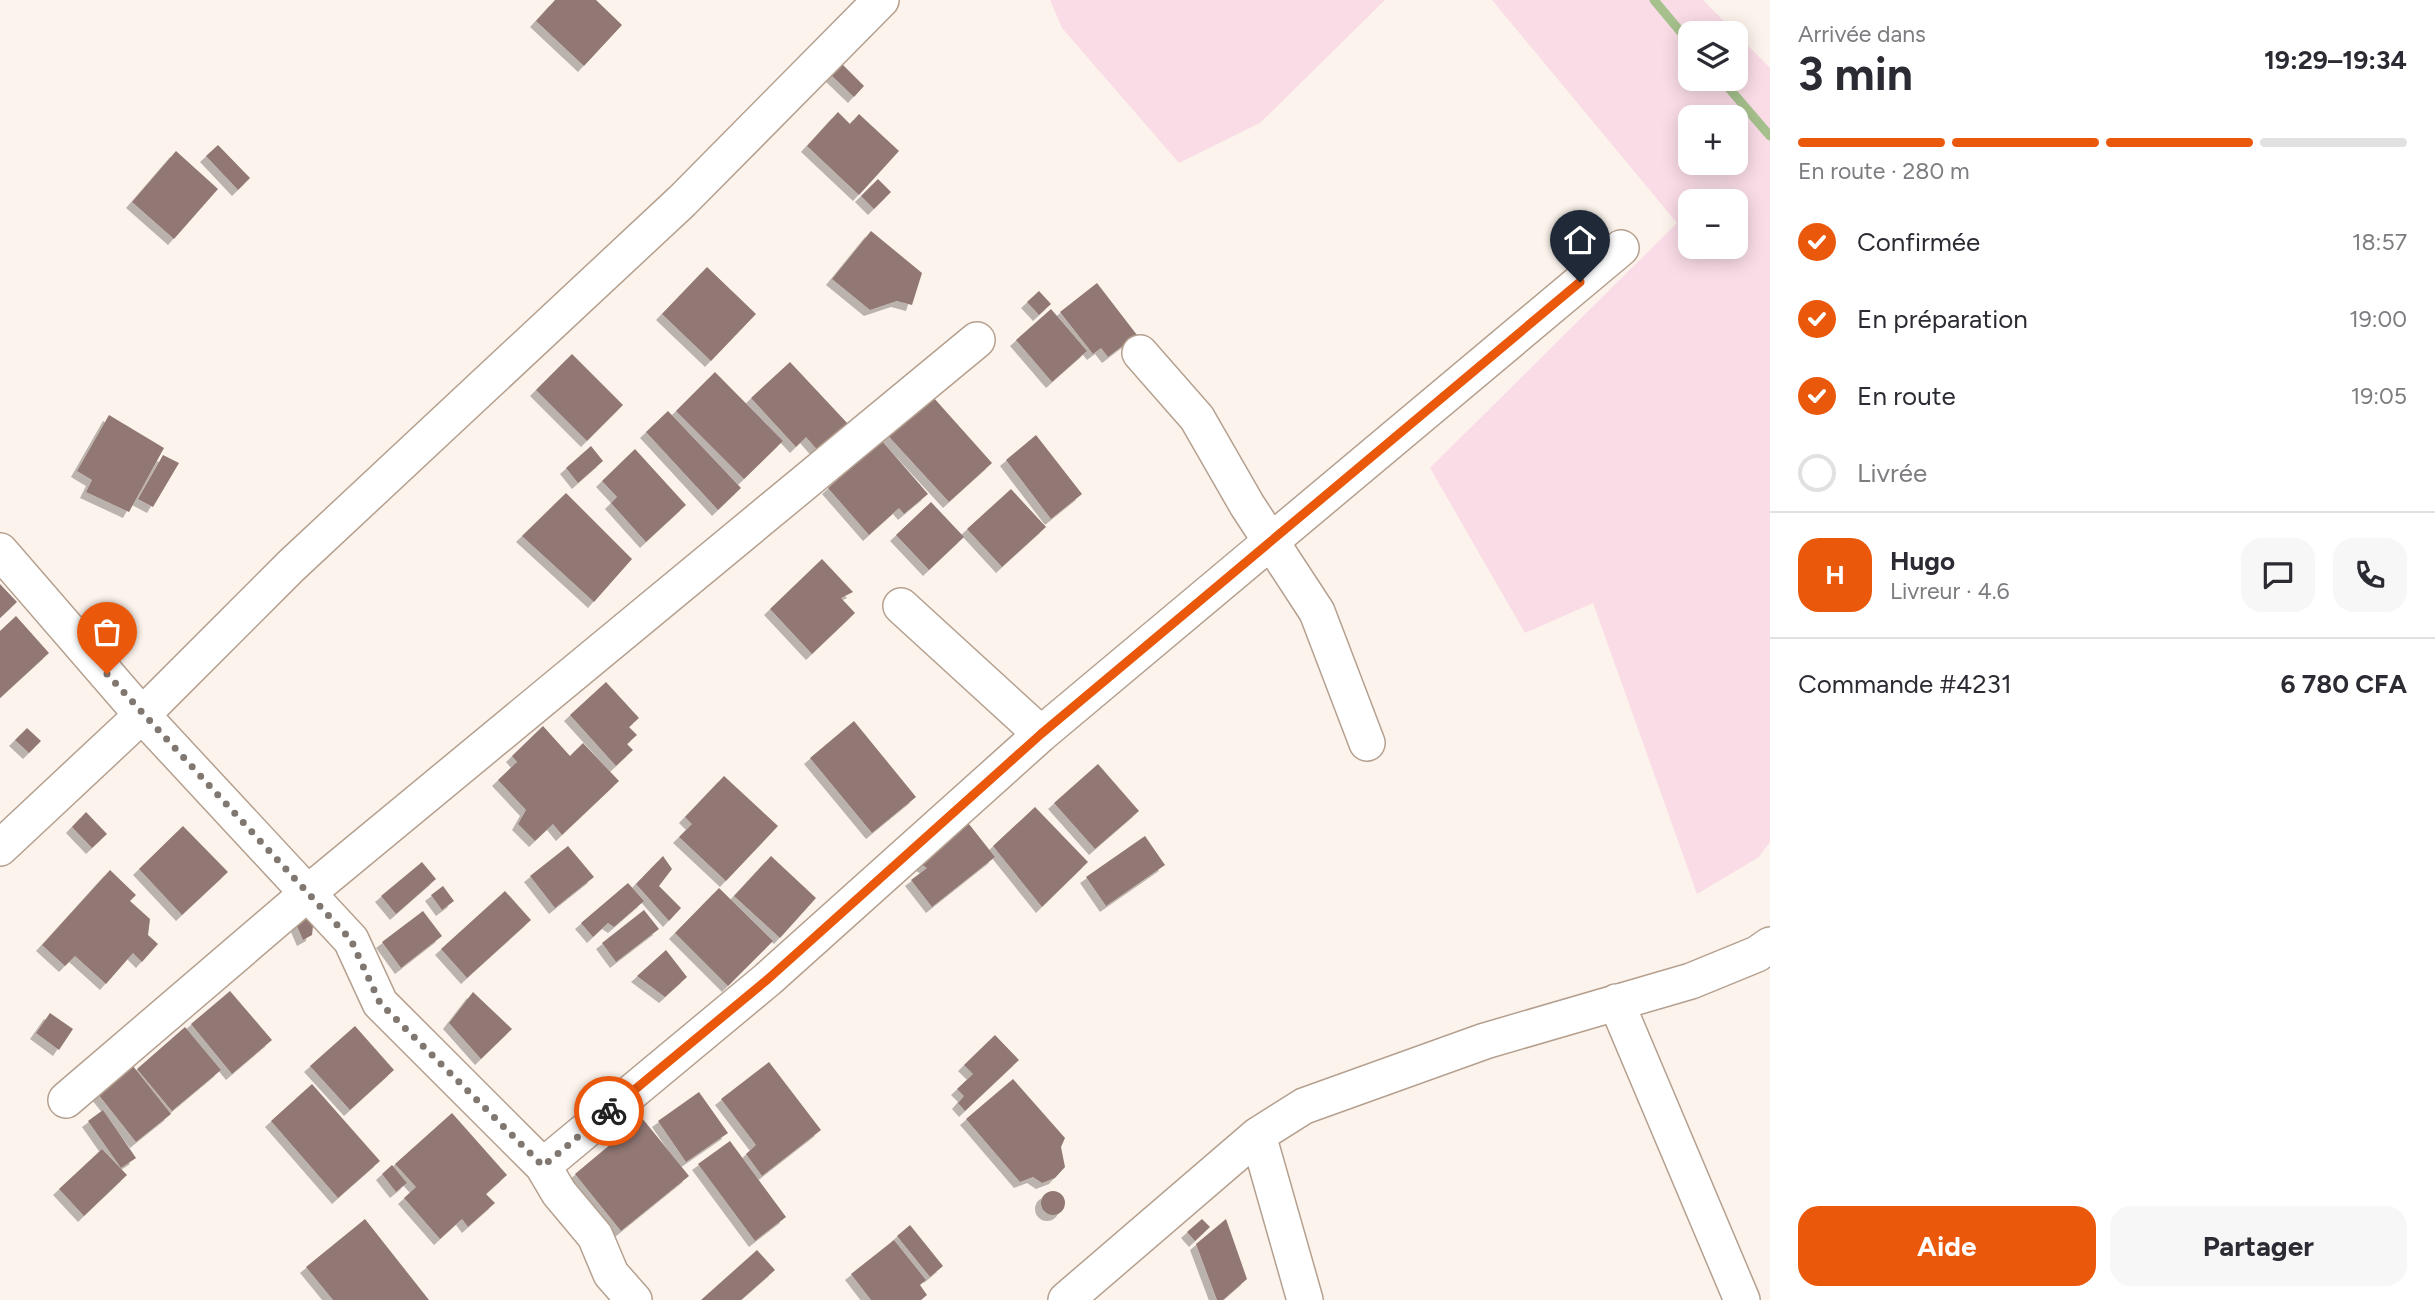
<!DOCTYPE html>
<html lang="fr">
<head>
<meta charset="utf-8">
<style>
  :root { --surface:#fff; --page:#f7f7f7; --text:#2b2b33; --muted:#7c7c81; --line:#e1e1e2; --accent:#ea580c }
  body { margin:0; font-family:Figtree,sans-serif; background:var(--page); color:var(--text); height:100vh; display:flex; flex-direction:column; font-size:26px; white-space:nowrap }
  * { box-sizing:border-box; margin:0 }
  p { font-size:23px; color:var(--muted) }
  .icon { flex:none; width:38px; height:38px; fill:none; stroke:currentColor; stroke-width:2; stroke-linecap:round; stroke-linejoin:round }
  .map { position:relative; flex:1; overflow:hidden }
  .details { display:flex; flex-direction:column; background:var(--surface); width:665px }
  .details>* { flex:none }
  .fabs { position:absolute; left:1678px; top:21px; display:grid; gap:14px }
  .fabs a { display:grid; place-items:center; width:70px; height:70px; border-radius:14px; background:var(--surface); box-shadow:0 4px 18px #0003; font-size:35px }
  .pin { position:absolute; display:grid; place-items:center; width:60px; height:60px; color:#fff; margin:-72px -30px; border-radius:50% 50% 50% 0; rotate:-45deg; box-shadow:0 0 7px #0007 }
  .pin .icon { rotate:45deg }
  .courier { position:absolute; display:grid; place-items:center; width:70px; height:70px; margin:-35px; border:5px solid #ea580c; border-radius:50%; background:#fff; color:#222; box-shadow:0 2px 9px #0007 }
  .headline em { font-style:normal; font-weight:700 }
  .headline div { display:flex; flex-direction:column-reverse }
  .headline { display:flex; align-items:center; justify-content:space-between; height:119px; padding:0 28px }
  h1 { font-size:46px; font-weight:700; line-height:52px }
  .bar { display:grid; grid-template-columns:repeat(4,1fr); gap:10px 7px; align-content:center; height:84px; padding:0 28px }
  .bar i { height:9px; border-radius:5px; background:var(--line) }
  .bar .current { background:var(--accent) }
  .bar p { grid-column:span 4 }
  .line { display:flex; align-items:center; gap:18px; padding:0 28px; border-top:2px solid var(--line) }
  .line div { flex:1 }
  .round { display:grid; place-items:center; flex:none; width:74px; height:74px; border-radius:21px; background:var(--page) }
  ol { padding:0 28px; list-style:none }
  li { display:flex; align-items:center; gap:21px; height:77px }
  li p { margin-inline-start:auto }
  li .icon { padding:7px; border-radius:50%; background:var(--accent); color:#fff; stroke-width:4 }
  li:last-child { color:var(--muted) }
  li i { width:38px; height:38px; border:4px solid var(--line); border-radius:50% }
  .primary-button { display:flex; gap:14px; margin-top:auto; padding:14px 28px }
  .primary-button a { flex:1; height:80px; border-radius:21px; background:var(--accent); color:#fff; font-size:28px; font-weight:700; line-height:80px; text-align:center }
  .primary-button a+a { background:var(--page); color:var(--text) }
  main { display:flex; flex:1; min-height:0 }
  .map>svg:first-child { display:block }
  .green { fill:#fadce7; fill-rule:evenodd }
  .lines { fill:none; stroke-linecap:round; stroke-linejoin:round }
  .stream { stroke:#a6c18d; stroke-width:9 }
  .building { fill:#927874; filter:url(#shadow) }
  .minor-casing { stroke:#b5a08f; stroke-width:38 }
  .minor { stroke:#fff; stroke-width:35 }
  .done { stroke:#807770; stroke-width:7; stroke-dasharray:0 12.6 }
  .route { stroke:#ea580c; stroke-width:9 }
</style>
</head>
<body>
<main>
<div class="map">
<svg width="1770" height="1300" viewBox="0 0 1770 1300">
  <defs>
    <filter id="shadow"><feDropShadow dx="-6" dy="6" stdDeviation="0" flood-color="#0004"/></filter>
  </defs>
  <rect width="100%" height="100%" fill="#fcf3ec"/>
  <path class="green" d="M1050,0H1385L1260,123L1179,163L1062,28Z
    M1492,0H1703L1770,68V842L1759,857L1697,894L1593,603L1525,633L1430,468L1677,223ZM1736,33V79H1690V33ZM1736,117V163H1690V117ZM1736,201V247H1690V201Z"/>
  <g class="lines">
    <path class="stream" d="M1654,0L1690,43
      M1721,79L1770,136"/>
  </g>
  <path class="building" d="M555,0H596L622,25L584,66L536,21Z
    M842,64L864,86L854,97L831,75Z
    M838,112L850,124L859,114L899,151L859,195L807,146Z
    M218,145L250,178L238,190L206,156Z
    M176,151L218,189L174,239L132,202Z
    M878,179L891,192L874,209L861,196Z
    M871,231L922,273L912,305L897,301L870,310L832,279Z
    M707,267L756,314L711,361L662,314Z
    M1097,283L1137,335L1108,357L1101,348L1093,354L1060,312Z
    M1039,291L1051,304L1039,315L1027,302Z
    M1051,309L1087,351L1052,382L1016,340Z
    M572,354L623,405L587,441L536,390Z
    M790,362L849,425L820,453L806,437L796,447L751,398Z
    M715,372L783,441L744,479L676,411Z
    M925,388L992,463L949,502L881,428Z
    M668,411L741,488L718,510L646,432Z
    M109,415L164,448L129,512L86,492L92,480L77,471Z
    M1036,435L1082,494L1051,519L1006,460Z
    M882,441L928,494L904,514L899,508L869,535L828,488Z
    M591,446L603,461L578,483L566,468Z
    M635,449L686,505L646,542L611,503L617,497L602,481Z
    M163,455L179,463L153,507L138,499Z
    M1011,489L1046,527L1002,567L967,529Z
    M566,493L632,559L594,602L522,536Z
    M931,502L964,537L929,570L896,535Z
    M822,559L853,592L841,598L855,613L812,654L770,609Z
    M0,584L17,602L0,618Z
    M16,616L49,653L0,698V631Z
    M606,682L639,718L629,727L637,735L627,744L633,750L616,766L570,715Z
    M854,721L916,797L872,833L810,758Z
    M543,726L570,756L583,743L619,781L562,835L553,824L535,841L518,824L526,810L498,780L517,762L512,756Z
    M27,728L41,741L29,753L15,740Z
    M1098,764L1139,811L1095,849L1054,803Z
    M724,776L778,826L726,881L679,837L692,824L685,817Z
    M1035,807L1088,862L1042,907L993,846Z
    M86,812L107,834L92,848L72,827Z
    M965,819L995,857L932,907L911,880L927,868L914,860Z
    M183,826L228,872L182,915L139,869Z
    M1145,836L1165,865L1106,906L1086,877Z
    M568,846L594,877L555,908L530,876Z
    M663,856L672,869L659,886L681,908L669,921L636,884Z
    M771,856L816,898L780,938L734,896Z
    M422,862L436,879L396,914L381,896Z
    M110,870L136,895L130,901L150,919L148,935L158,944L142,962L133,953L106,984L75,956L65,966L42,945Z
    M628,883L644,901L614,927L608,923L593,937L581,923Z
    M443,886L454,901L442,910L431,895Z
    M719,888L773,941L728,986L675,933Z
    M505,891L531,920L467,978L441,949Z
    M644,910L659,929L616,962L602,943Z
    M423,911L442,936L401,968L382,942Z
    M306,913L313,926L312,935L303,940L297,926Z
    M666,950L687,977L665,997L637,976Z
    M230,991L272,1040L232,1074L191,1024Z
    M473,992L512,1029L481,1059L449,1023Z
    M50,1013L73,1029L59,1050L36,1033Z
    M355,1026L394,1070L350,1110L310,1066Z
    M185,1027L221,1070L172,1111L137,1069Z
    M995,1035L1019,1060L965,1111L958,1103L964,1096L957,1089L973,1074L964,1065Z
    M769,1062L821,1130L762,1176L746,1154L756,1145L721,1099Z
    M133,1066L171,1114L136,1142L98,1094Z
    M1013,1079L1065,1138L1061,1147L1065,1167L1055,1178L1042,1183L1033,1177L1020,1182L966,1119Z
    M312,1084L380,1161L338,1198L271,1121Z
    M699,1092L728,1133L686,1162L658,1121Z
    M103,1110L136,1158L121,1168L88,1121Z
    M452,1113L507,1175L486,1194L495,1203L468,1227L462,1219L440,1239L404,1198L416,1187L395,1164Z
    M642,1118L689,1176L621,1231L575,1174Z
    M730,1141L786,1217L755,1241L698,1164Z
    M102,1149L127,1175L84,1216L59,1189Z
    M392,1165L407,1183L396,1192L382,1174Z
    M1041 1203a12 12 0 1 1 24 0a12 12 0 1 1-24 0Z
    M365,1219L429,1300H333L306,1267Z
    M1202,1219L1210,1227L1195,1241L1187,1232Z
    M1226,1219L1247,1279L1223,1300H1217L1196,1244Z
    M910,1225L943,1266L930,1277L897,1236Z
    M894,1240L926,1280L920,1285L927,1295L921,1300H871L851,1274Z
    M757,1250L775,1270L741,1300H701Z"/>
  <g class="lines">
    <defs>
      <path id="minor" d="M1140,353L1197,418L1247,505L1317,612L1367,743
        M0,551L142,715L351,940L380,1003L543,1166
        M901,606L1041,734
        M0,848L142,715L291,566L682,201L881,0
        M1616,1002L1742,1300
        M66,1100L309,892L977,340
        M1258,1135L1305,1300
        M634,1300L611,1274L595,1236L559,1193L543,1166L768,979L1041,734L1621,248
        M1066,1300L1258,1135L1304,1106L1485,1041L1691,981L1757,954L1770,945"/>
    </defs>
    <use href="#minor" class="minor-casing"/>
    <use href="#minor" class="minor"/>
  </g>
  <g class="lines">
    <path class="done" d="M107,674L351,940L380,1003L543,1166L609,1111"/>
    <path class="route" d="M609,1111L768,979L1041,734L1580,282"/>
  </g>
</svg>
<div class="fabs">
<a><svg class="icon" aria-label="layers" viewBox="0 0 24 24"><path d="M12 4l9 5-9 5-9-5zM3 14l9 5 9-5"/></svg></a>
<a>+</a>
<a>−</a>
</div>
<div class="pin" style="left:107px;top:674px;background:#ea580c"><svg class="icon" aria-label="bag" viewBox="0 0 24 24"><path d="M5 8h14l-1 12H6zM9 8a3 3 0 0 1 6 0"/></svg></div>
<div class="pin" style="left:1580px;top:282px;background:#1f2937"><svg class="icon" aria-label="home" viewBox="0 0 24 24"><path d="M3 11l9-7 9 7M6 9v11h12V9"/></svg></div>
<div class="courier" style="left:609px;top:1111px"><svg class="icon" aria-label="bike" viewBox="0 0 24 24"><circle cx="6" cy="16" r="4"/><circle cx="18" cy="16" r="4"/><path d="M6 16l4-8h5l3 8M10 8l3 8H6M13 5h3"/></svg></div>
</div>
<section class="details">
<div class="headline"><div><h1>3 min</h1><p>Arrivée dans</p></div><em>19:29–19:34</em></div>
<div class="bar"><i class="current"></i><i class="current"></i><i class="current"></i><i></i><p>En route · 280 m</p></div>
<ol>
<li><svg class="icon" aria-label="check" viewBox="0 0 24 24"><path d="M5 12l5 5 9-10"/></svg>Confirmée<p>18:57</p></li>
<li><svg class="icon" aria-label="check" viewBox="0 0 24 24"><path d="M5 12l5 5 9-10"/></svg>En préparation<p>19:00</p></li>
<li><svg class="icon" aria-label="check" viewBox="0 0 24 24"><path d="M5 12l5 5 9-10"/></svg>En route<p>19:05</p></li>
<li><i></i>Livrée</li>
</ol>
<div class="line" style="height:126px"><b class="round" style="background:var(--accent);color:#fff">H</b><div><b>Hugo</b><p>Livreur · 4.6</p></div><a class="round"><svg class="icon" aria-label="chat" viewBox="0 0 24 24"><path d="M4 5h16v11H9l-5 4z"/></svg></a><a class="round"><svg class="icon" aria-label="phone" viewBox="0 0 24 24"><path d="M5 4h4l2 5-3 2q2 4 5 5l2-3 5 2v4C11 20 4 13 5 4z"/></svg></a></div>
<div class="line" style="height:91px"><div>Commande #4231</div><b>6 780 CFA</b></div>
<div class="primary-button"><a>Aide</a><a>Partager</a></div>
</section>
</main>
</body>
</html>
